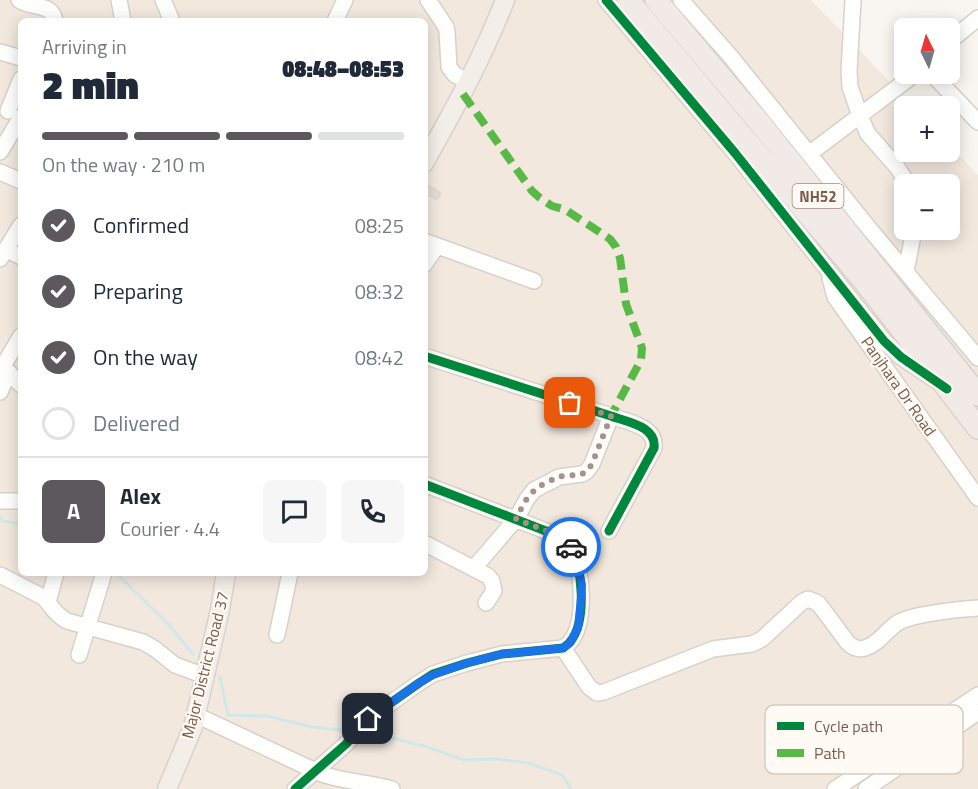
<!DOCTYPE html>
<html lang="en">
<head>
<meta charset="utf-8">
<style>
  :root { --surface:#fff; --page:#f6f6f7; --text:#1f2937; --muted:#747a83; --line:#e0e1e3; --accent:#5c585b }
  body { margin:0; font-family:"Titillium Web",sans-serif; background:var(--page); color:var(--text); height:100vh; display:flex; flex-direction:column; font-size:22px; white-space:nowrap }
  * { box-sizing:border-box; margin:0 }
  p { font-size:20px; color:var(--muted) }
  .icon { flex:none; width:33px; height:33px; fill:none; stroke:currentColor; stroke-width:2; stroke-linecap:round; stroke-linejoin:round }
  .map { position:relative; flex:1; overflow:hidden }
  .sheet { position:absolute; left:18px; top:18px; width:410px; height:558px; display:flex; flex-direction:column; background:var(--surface); border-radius:9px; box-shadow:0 3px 15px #0003 }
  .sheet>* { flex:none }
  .needle { width:39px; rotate:355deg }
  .buttons { position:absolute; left:894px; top:18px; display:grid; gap:12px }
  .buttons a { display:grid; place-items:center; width:66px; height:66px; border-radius:9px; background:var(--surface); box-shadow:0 3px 15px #0003; font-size:30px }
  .pin { position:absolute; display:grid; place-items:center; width:51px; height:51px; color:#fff; margin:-26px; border-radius:12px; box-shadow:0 3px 9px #0006 }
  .courier { position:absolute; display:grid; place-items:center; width:60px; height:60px; margin:-30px; border:4px solid #1a73e8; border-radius:50%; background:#fff; color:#222; box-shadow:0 2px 8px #0007 }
  .summary em { font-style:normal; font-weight:800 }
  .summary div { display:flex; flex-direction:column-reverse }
  .summary { display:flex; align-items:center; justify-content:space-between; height:102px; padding:0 24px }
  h1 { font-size:39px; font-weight:800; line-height:45px }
  .bar { display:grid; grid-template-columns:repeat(4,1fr); gap:9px 6px; align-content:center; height:72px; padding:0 24px }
  .bar i { height:8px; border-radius:4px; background:var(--line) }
  .bar .on { background:var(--accent) }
  .bar p { grid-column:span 4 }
  .line { display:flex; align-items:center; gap:15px; padding:0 24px; border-top:2px solid var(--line) }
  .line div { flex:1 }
  .round { display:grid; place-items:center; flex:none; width:63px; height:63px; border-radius:9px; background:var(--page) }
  ol { padding:0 24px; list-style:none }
  li { display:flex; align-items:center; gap:18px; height:66px }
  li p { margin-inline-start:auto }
  li .icon { padding:6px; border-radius:50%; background:var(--accent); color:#fff; stroke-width:4 }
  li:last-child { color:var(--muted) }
  li i { width:33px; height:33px; border:3px solid var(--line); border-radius:50% }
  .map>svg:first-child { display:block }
  .residential { fill:#f2e8de; fill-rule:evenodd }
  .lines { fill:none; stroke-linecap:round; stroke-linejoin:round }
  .stream { stroke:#d0e8ea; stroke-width:3 }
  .building { fill:#e6ded7; stroke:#e2d8d2; stroke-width:1.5 }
  .minor-casing { stroke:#d7d1cb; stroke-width:18 }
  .major-casing { stroke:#dad1cc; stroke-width:21 }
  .highway-casing { stroke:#dad1cc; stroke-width:24 }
  .minor { stroke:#fefefd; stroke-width:15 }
  .major { stroke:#f3eee8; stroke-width:18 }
  .highway { stroke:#f2eae7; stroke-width:21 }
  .quiet { stroke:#58b947; stroke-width:8; stroke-dasharray:15 8; stroke-linecap:butt }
  .cycleway-casing { stroke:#fffaf3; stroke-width:13 }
  .cycleway { stroke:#00873e; stroke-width:9 }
  .done { stroke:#a69286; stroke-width:6; stroke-dasharray:0 10.8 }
  .route { stroke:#1a73e8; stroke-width:8 }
  .labels { text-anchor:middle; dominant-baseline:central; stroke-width:4.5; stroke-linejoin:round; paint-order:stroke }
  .shield { fill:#fffaf3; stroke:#a28b7f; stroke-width:1.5 }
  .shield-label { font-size:15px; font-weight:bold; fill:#7a5c4d }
  .street-label { font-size:16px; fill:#7a5c4d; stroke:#fffaf3 }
  .key { fill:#fffaf3; stroke:#d7cbc1; stroke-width:1.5 }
  .key-label { font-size:16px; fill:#7a5c4d }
</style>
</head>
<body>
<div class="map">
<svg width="978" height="789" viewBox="0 0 978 789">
  <rect width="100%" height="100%" fill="#f9f5f0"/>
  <path class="residential" d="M0,0H811L913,106H904V152H950V145L978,175V789H0ZM21,21H424V573H21ZM904,184H950V230H904Z"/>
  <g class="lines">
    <path class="stream" d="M0,517L3,521L21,524
      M116,573L170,626L193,654
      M220,677L228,715L267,716L311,727L351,731
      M363,732L377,734L427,747L464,760L495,759L529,763L562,775L571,789"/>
  </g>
  <path class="building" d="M428,185L441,193L437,200L424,193Z"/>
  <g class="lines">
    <defs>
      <path id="minor" d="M19,0C32,9 52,2 55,21
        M119,0L123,21
        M163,0L172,21
        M428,0L446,27L447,32L449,67L455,75L469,81
        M606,0L735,153L884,341L901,357L935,380
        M681,0L731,57L868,227L978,358
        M853,0L849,71L850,87L860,116L868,134L897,167L908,184
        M335,21L345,0
        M950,41L978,18
        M0,52L21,58
        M932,74L978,122
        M8,111L21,79
        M0,152L21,117
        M809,154L915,74
        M0,172L21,181
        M424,241L534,281
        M6,249L21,257
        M0,259L21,225
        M424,265L437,246
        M906,271L914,230
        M830,278L835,297L978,498
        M424,356L611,416C627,422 657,426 654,448L609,531
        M0,364L21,385
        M3,366L21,336
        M0,392L9,372
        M0,501H21
        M424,543L488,576L492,581L494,591L486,603
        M474,568L516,519L527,499L534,490L559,477L582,474L587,471L592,464L611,416
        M0,575L43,597C53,607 53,613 67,621L143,642L155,649L175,665L205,676
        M48,602L56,573
        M277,635L290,573
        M563,648L589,687L597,693L604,692L713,649L752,644L762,639L802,602L808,599L818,603L848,643C853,648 858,650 865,648C879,644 887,629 899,622C914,614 960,609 978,608
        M79,655L103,576
        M196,715L322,774C344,782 369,782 392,789
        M295,789L346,744L368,719L419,683L433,674L467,663L502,654L563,648C565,646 569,644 570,642C587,622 583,566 570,545C570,544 565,539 564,538L424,484
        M835,789L978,695
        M866,789L978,712"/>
      <path id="major" d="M424,163C454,110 483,57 505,0
        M167,789L193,727L220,610L226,573"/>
      <path id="highway" d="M628,0L864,281L978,428
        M656,0L759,122L978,395"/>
    </defs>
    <use href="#minor" class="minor-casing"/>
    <use href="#major" class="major-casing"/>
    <use href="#highway" class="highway-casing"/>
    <use href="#minor" class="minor"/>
    <use href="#major" class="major"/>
    <use href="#highway" class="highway"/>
    <path class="quiet" d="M463,94L532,191L540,198L552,206L566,210L610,239L616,247L620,258L626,304L642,348L641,360L611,416"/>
    <defs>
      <path id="cycleway" d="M606,0L735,153L884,341L901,357L947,389
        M424,356L611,416C627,422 657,426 654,448L609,531
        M295,789L346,744L368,719L419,683L433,674L467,663L502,654L563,648C565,646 569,644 570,642C587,622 583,566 570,545C570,544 565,539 564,538L424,484"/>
    </defs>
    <use href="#cycleway" class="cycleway-casing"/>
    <use href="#cycleway" class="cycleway"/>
  </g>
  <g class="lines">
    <path class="done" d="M570,403L611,416L592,464C582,481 574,472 559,477C551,480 540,485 534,491C525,498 521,510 516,519L564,538L571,547"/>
    <path class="route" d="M368,719L419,683L433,675L467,663L502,654L563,648L570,643L578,628L581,598L582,585L579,571L571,547"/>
  </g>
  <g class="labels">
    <rect class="shield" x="792.5" y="184" width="51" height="24" rx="4.5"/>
    <g class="shield-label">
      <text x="818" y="196">NH52</text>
    </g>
    <g class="street-label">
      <text transform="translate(899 386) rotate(55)">Panjhara Dr Road</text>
      <text transform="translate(205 665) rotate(-76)">Major District Road 37</text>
    </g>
  </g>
  <rect x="765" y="705" width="198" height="69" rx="9" class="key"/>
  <rect x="777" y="722" width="27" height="8" fill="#00873e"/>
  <rect x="777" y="749" width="27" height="8" fill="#58b947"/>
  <g class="key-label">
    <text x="814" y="732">Cycle path</text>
    <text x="814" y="759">Path</text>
  </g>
</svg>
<div class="buttons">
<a><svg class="needle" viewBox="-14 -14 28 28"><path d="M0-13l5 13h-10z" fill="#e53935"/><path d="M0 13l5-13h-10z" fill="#747a83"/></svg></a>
<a>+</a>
<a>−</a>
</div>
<div class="pin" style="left:570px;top:403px;background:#ea580c"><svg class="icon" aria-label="bag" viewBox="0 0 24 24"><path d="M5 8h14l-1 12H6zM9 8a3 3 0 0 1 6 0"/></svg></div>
<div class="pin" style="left:368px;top:719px;background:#1f2937"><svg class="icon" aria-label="home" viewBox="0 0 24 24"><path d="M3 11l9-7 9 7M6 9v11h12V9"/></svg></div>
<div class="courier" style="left:571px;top:547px"><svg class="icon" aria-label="car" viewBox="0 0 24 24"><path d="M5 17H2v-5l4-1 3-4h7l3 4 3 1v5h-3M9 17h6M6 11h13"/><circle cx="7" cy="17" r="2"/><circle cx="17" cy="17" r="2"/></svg></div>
<section class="sheet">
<div class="summary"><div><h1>2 min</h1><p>Arriving in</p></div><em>08:48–08:53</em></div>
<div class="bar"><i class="on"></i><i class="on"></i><i class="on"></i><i></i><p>On the way · 210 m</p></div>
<ol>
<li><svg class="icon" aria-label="check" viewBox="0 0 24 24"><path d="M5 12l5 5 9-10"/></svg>Confirmed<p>08:25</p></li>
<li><svg class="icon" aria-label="check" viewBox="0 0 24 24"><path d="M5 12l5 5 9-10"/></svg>Preparing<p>08:32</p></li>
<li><svg class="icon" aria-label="check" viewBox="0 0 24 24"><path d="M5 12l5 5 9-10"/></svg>On the way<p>08:42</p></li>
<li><i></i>Delivered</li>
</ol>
<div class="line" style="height:108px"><b class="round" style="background:var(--accent);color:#fff">A</b><div><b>Alex</b><p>Courier · 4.4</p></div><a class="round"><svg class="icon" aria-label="chat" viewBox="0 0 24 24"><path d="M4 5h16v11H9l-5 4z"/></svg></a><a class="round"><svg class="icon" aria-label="phone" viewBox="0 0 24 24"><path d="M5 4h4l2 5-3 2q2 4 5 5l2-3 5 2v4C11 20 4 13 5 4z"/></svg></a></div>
</section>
</div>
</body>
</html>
